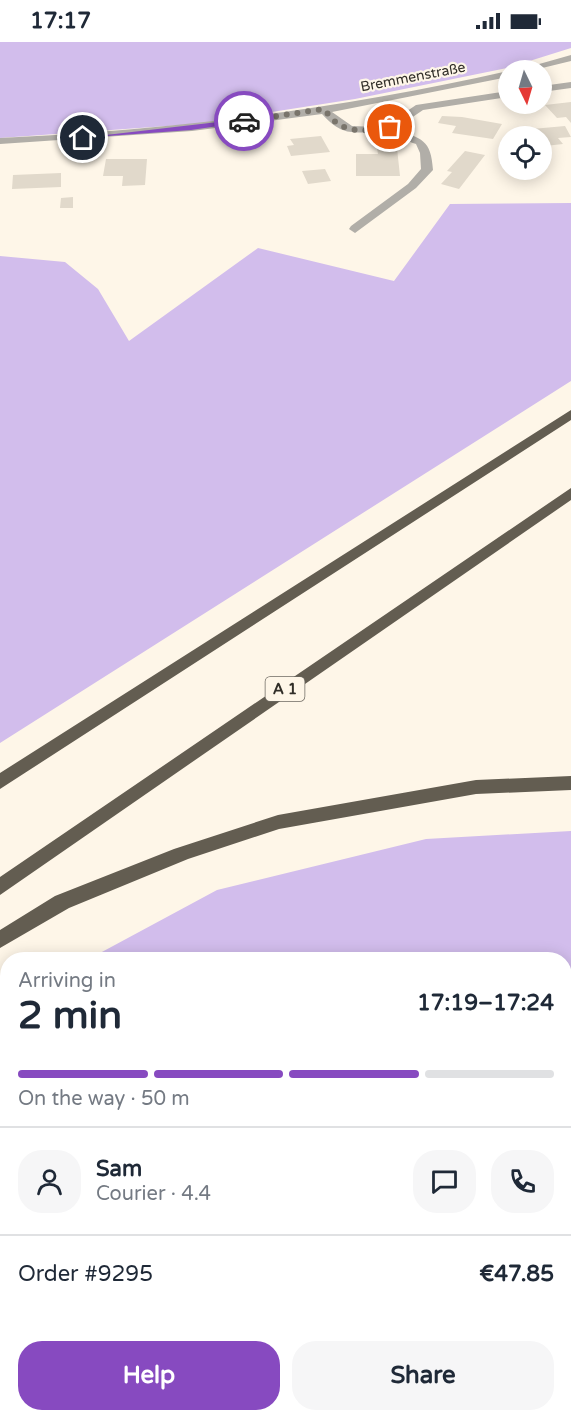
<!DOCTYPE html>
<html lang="en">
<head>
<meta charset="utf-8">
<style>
  :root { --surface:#fff; --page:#f6f6f7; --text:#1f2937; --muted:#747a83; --line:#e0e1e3; --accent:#874ac0 }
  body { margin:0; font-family:"Varela Round",sans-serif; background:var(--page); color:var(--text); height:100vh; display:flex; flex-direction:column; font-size:22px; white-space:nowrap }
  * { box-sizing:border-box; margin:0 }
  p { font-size:20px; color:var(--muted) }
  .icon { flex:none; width:33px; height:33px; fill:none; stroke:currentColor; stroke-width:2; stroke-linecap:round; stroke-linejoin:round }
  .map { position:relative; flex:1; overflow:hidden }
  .sheet { position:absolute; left:0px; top:910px; width:572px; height:470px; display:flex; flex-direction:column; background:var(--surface); border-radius:24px 24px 0 0; box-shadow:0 3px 15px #0003 }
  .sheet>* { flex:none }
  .needle { width:39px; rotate:175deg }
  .tools { position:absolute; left:498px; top:18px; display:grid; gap:12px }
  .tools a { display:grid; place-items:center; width:54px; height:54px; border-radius:50%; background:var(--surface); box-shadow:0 3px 15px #0003; font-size:30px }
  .pin { position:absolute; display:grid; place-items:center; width:51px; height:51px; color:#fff; margin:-26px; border:3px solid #fff; border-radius:50%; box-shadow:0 2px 6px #0007 }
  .courier { position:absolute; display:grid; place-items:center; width:60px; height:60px; margin:-30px; border:4px solid #874ac0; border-radius:50%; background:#fff; color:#222; box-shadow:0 2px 8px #0007 }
  .summary em { font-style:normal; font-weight:700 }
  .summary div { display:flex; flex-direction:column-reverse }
  .summary { display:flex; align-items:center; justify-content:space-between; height:102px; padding:0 18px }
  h1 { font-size:39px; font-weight:700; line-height:45px }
  .bar { display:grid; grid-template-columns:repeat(4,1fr); gap:9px 6px; align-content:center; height:72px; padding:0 18px }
  .bar i { height:8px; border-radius:4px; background:var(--line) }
  .bar .current { background:var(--accent) }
  .bar p { grid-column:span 4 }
  .line { display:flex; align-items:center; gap:15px; padding:0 18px; border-top:2px solid var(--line) }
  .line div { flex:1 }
  .round { display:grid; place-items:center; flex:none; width:63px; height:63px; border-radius:24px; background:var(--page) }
  .cta { display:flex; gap:12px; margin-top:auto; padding:12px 18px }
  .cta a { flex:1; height:69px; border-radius:24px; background:var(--accent); color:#fff; font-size:24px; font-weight:700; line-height:69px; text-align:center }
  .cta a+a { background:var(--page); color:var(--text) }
  .status { display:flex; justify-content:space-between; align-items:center; height:42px; padding:0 30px; background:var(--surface); direction:ltr }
  .status svg { height:16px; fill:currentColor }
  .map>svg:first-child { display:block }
  .built { fill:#f5e9d4 }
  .green { fill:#d2bdec }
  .building { fill:#e1d9cb }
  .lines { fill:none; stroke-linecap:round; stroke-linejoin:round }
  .minor { fill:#b1aea8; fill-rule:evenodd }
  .highway { fill:#635d51; fill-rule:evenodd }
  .route { fill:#874ac0 }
  .done { stroke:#79746b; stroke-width:6; stroke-dasharray:0 10.8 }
  .labels { text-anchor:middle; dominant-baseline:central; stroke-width:4.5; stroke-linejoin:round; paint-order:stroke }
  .far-street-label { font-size:14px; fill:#312e28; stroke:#fef6e8 }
  .shield { fill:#fef6e8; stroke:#6e6a62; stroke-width:1.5 }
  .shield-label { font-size:15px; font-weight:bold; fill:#312e28 }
</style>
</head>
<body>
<div class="status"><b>17:17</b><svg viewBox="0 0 49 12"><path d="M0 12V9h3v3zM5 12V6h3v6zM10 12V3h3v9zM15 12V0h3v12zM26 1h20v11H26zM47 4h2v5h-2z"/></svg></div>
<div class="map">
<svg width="571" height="1379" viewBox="0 0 571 1379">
  <rect width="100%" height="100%" fill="#fef6e8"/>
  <path class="built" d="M564,995L571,1003V1379H0V1214L7,1207L8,1372H564Z"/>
  <path class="green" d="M0,0H571V6L507,26L355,57L195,82L0,96Z
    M571,161V339L0,701V214L65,220L98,247L129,299L258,206L394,239L450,162Z
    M571,789V972L564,985V918H87L217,848L426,797Z
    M7,965L8,1207L0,1214V970Z"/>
  <path class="building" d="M571,60V81L566,75L557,76L545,63Z
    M442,74L462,75L502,82L493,97L452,91L456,84L438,81Z
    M565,84L571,95L558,96L563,102L545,104L542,94H527L524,91L534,90L532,87Z
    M321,94L330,110L291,114L287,104L294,103L290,97Z
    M377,106H397L400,134H356V112H378Z
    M465,109L485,113L459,147L441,142L452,130L447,129Z
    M106,117H147L145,143L122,144L123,134H103Z
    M325,127L331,139L308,142L302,129Z
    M61,131V145L12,147L13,133Z
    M73,155V166H60L61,156Z
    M571,1277V1356L564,1338V1279Z"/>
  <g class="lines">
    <path class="minor" d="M571,13V19L534,28H518Z
      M508,29V35L332,70L352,84L376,85L388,82L416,63L508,49V55L423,68L395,87C422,97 431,97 433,128L416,146L355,191L349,187L351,184L408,142L421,127L420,111L416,102C406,99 393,91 384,90C356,89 344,97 322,72L192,89L0,102V96C173,88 340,67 508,29Z
      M571,40V46L542,50V44Z
      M377,1372H416L419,1379H380Z"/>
    <path class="highway" d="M571,368V378L0,747V731Z
      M571,446V458L0,853V835Z
      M571,734V748L476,752L279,787L188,817L69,866L0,906V888L55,854L174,807L278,773L476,738Z"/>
  </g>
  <path class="route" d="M244,77L246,80L191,88L80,96Z"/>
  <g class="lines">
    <path class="done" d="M244,79L323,67C328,71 332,78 337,81C351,92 374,88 390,85"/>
  </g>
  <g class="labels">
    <g class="far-street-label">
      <text transform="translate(413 35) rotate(-11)">Bremmenstraße</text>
    </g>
    <rect class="shield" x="265.5" y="635" width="39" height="24" rx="4.5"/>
    <g class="shield-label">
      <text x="285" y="647">A 1</text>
    </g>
  </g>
</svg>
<div class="tools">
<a><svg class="needle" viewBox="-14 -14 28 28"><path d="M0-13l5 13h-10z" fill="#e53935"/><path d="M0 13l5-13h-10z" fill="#747a83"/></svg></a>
<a><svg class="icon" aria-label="locate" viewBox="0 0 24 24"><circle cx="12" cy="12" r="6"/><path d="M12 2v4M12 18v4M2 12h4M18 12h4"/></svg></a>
</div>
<div class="pin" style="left:390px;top:85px;background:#ea580c"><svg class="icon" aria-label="bag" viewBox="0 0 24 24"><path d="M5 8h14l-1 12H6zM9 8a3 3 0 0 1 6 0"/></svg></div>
<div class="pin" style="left:83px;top:96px;background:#1f2937"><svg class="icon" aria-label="home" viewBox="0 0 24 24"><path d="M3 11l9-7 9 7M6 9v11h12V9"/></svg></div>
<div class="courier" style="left:244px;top:79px"><svg class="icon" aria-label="car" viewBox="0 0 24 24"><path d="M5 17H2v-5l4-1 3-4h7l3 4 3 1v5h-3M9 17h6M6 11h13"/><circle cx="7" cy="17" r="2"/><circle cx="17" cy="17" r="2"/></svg></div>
<section class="sheet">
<div class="summary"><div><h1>2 min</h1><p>Arriving in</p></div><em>17:19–17:24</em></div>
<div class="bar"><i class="current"></i><i class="current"></i><i class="current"></i><i></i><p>On the way · 50 m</p></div>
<div class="line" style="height:108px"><a class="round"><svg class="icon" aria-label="person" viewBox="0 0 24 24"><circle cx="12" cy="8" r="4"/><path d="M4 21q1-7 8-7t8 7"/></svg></a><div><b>Sam</b><p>Courier · 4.4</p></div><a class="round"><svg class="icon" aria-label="chat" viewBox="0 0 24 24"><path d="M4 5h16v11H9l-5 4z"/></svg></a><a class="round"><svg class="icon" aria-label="phone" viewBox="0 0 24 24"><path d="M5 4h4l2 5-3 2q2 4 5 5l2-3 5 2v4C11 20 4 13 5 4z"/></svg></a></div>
<div class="line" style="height:78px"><div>Order #9295</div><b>€47.85</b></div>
<div class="cta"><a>Help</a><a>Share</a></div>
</section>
</div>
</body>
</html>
